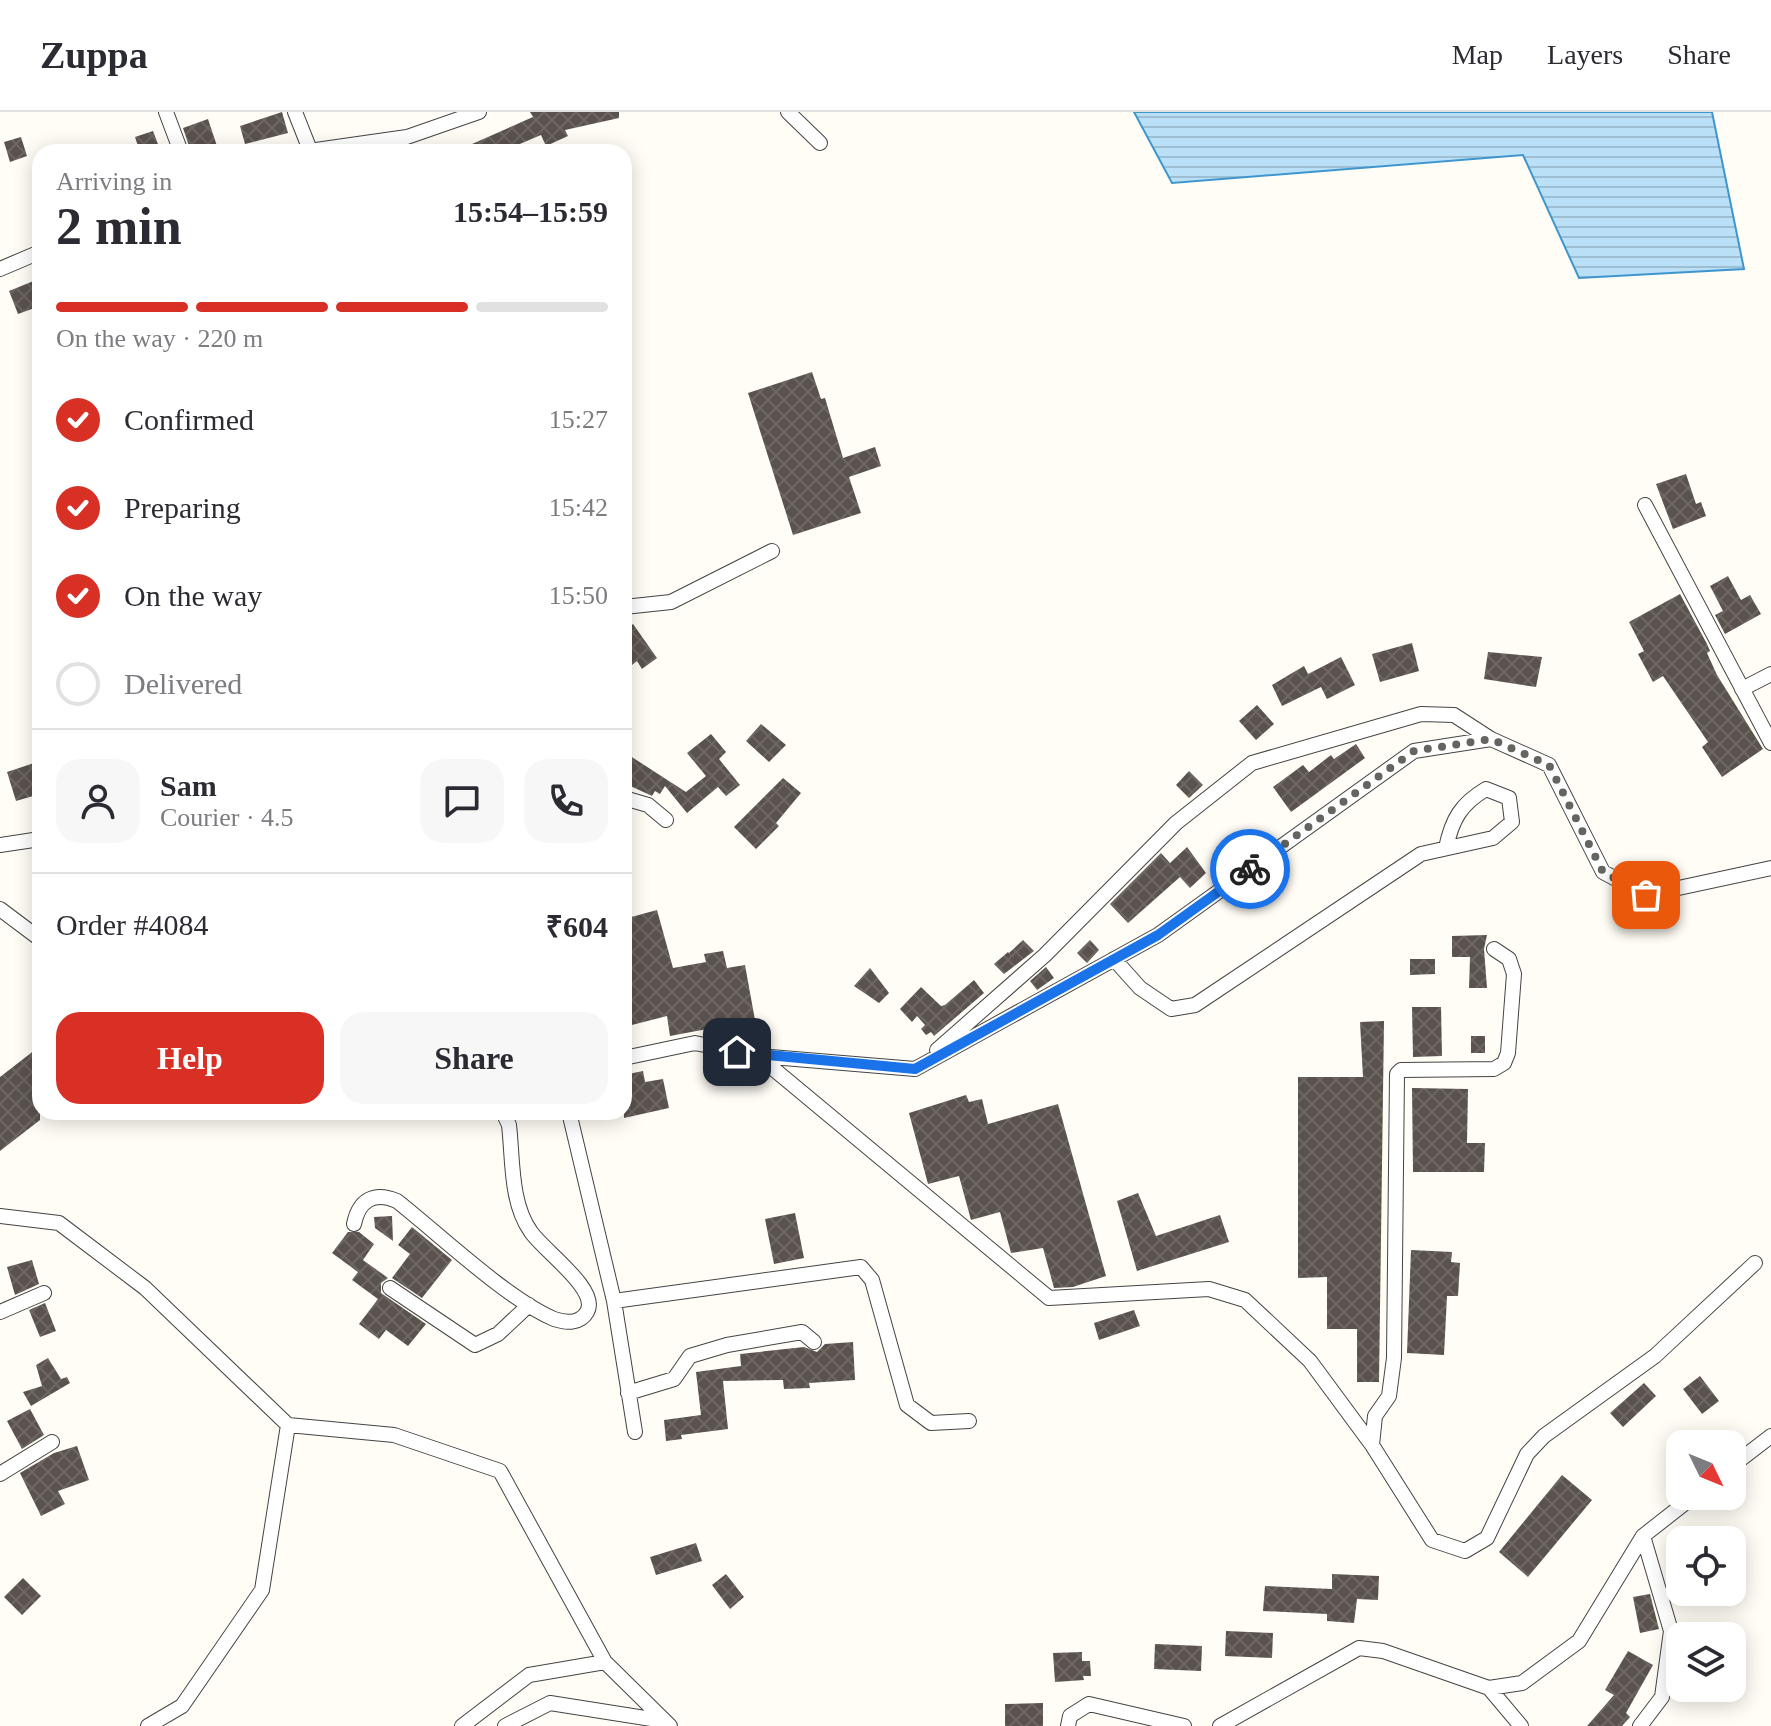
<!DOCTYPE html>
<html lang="en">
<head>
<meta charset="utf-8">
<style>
  :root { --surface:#fff; --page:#f7f7f7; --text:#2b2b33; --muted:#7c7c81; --line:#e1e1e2; --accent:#d93025 }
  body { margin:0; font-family:Georgia,serif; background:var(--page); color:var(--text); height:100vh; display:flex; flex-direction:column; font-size:30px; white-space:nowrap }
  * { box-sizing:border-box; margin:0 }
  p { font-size:26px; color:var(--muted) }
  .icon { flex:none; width:44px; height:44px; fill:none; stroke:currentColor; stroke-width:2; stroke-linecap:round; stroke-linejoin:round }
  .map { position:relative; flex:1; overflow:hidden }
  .details { position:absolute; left:32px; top:32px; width:600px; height:976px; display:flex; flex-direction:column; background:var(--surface); border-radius:24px; box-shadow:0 4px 20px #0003 }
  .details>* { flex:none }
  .needle { width:52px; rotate:133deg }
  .tools { position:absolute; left:1666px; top:1318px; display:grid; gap:16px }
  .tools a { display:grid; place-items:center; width:80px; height:80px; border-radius:16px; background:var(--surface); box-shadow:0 4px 20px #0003; font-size:40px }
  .pin { position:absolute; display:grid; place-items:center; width:68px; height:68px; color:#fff; margin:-34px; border-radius:16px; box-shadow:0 4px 12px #0006 }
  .courier { position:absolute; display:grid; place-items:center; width:80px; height:80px; margin:-40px; border:6px solid #1a73e8; border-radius:50%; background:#fff; color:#222; box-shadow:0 2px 10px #0007 }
  .overview em { font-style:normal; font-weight:700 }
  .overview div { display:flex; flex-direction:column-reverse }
  .overview { display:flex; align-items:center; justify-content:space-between; height:136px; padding:0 24px }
  h1 { font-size:52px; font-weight:700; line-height:60px }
  .bar { display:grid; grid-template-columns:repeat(4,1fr); gap:12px 8px; align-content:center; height:96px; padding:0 24px }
  .bar i { height:10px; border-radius:6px; background:var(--line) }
  .bar .current { background:var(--accent) }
  .bar p { grid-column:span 4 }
  .line { display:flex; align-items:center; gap:20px; padding:0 24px; border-top:2px solid var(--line) }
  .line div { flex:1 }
  .round { display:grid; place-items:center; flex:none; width:84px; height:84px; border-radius:24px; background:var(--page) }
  ol { padding:0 24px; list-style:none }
  li { display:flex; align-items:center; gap:24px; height:88px }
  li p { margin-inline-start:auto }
  li .icon { padding:8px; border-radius:50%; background:var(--accent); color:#fff; stroke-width:4 }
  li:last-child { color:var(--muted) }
  li i { width:44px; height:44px; border:4px solid var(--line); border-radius:50% }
  .cta { display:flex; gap:16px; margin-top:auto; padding:16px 24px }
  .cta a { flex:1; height:92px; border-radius:24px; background:var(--accent); color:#fff; font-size:32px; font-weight:700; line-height:92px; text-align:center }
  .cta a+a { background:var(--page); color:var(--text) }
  header { display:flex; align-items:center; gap:48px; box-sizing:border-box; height:112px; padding:0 40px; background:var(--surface); border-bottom:2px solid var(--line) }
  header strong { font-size:38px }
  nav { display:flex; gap:44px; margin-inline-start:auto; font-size:28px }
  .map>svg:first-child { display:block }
  .water { fill:url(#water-rules); stroke:#3f96cf; stroke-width:2 }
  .building { fill:url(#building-cross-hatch) }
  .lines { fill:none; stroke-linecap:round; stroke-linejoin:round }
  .street-casing { stroke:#444; stroke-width:16 }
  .street { stroke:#fff; stroke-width:14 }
  .done { stroke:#646461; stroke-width:8; stroke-dasharray:0 14.4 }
  .route { stroke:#1a73e8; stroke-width:10 }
</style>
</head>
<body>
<header>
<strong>Zuppa</strong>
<nav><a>Map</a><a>Layers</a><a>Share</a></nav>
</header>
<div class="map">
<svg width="1771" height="1614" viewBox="0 0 1771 1614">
  <defs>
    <pattern id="water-rules" width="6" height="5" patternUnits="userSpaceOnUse" patternTransform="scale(2)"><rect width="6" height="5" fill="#b9e0f7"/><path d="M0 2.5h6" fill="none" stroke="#9ebfd3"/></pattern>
    <pattern id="building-cross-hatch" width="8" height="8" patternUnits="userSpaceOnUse" patternTransform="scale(2)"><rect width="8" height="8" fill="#5a524d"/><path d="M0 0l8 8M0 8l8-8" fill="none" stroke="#6d6662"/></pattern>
  </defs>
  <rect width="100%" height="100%" fill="#fffdf5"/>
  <path class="water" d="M1134,0H1712L1744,157L1579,166L1523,43L1172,71Z"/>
  <path class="building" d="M282,0L288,21L245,32L240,14Z
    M530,0H619V6L565,18L568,24L546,34L541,23L501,40H454L533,5Z
    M208,7L219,40H191L183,16Z
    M153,19L161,40H140L135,25Z
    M21,25L27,44L10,50L4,30Z
    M36,168L40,194L18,202L9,179Z
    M812,260L821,287L825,286L843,346L875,335L881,354L849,365L861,401L793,423L748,281Z
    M1686,362L1696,392L1701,390L1706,404L1673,417L1656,372Z
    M1728,464L1741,488L1750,483L1761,502L1725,522L1715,503L1723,499L1710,474Z
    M1680,482L1707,532L1710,539L1707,541L1717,563L1763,637L1722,665L1702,635L1708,630L1663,564L1653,570L1638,542L1644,539L1629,510Z
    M633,512L657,546L642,557L637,549L632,553L624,542V519Z
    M1412,531L1419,559L1380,570L1372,542Z
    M1488,540L1542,545L1536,575L1484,567Z
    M1341,545L1355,573L1327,587L1321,575L1282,594L1272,573L1304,554L1308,562Z
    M1257,593L1274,612L1256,628L1239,609Z
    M761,612L786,633L769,650L746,629Z
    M711,622L726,640L719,647L740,673L726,684L718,675L687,701L665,674L660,682L655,679L652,684L624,671V640L686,680L706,664L687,641Z
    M1356,632L1365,646L1291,700L1273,675L1303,653L1309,660L1331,643L1334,647Z
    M40,649V682L16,689L7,660Z
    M1189,659L1203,673L1189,686L1176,673Z
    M783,666L801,681L776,711L779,714L756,737L734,715Z
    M1187,735L1206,761L1190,776L1180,765L1128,811L1110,792L1161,741L1170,751Z
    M657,798L673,856L706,850L704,842L723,839L727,856L745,853L755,908L670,924L667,904L624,915V807Z
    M1487,823L1484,837L1487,876H1469L1470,845H1452V824Z
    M1023,828L1034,839L1004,862L994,852L1008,840L1013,846L1009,841Z
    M1090,828L1099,838L1087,851L1077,841Z
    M1410,847H1435V862L1410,863Z
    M1046,855L1054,866L1037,878L1030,869Z
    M870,856L889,881L879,891L854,874Z
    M974,868L984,881L934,924L931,920L926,923L921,917L925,913L917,904L912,910L900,897L921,875L941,894L945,893Z
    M1412,895H1441L1442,944L1413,945Z
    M1384,909L1379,1270H1357V1217H1327V1165L1298,1166V965H1363L1360,910Z
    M1471,924H1485V941H1471Z
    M40,934V1008L0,1039V965Z
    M643,959L645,970L663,967L669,996L624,1006V963Z
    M1412,976L1468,977L1467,1031H1485L1484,1060H1413Z
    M966,983L969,990L982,987L988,1012L1058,992L1106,1164L1073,1175L1054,1176L1043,1136L1011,1141L1000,1100L971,1108L959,1064L928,1072L909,1001Z
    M1138,1081L1156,1124L1220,1103L1229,1130L1137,1159L1117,1089Z
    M795,1101L804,1146L774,1152L765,1107Z
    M392,1104L393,1129L375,1116L374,1105Z
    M412,1115L452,1148L422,1186L392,1166L410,1142L398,1133Z
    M348,1120H359L374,1132L363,1148L388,1166L381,1171V1181L426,1212L408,1234L386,1218L379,1227L359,1212L378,1187L352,1168L358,1160L332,1141Z
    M1411,1138L1452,1140L1451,1150L1460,1151L1458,1184H1447L1444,1243L1407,1241Z
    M32,1148L39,1172L15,1183L7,1155Z
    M45,1191L56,1219L40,1225L29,1198Z
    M1134,1198L1140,1214L1099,1228L1094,1211Z
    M853,1230L855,1268L809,1271L810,1276L784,1277L783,1268L723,1269L728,1317L681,1323L682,1327L666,1329L664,1308L701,1303L696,1260L741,1254L740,1242L804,1235L817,1240L825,1232Z
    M48,1246L61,1267L67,1265L70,1271L31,1294L23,1280L42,1274L36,1253Z
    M1700,1264L1719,1289L1702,1302L1683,1277Z
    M1644,1271L1656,1284L1623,1315L1610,1301Z
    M30,1297L44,1323L22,1337L7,1309Z
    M77,1334L89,1368L58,1379L65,1392L41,1404L20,1361L54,1341Z
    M1562,1363L1592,1388L1528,1465L1499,1440Z
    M696,1431L702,1449L656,1463L650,1445Z
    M726,1462L744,1485L730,1497L712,1473Z
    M1332,1462L1379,1464L1378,1488L1357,1487L1354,1511L1327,1509V1502L1263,1499L1265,1474L1332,1477Z
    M23,1466L41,1484L22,1503L4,1485Z
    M1650,1482L1659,1517L1640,1521L1633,1485Z
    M1226,1519L1273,1521L1272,1546L1225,1544Z
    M1155,1532L1202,1534L1201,1559L1154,1557Z
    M1628,1539L1653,1553L1626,1601L1630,1605L1622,1614H1587L1614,1583L1605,1578Z
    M1082,1540V1549H1090L1091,1564H1083L1084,1568L1055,1570L1053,1541Z
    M1043,1591V1614H1005V1592Z"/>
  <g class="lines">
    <defs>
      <path id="street" d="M166,0L181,40
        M295,0L310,38
        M788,0L820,31
        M302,40L407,25L479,0
        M0,157L40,140
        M1645,393L1771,631
        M624,495L671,490L772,439
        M1742,577L1771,562
        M624,686L648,693L666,708
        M0,733L40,727
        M0,797L40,827
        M1114,847L1140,876L1171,897L1195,893L1421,742L1493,726L1512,710L1509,686L1486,677C1461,692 1452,707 1446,736
        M937,938L1045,843L1176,711L1252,651L1421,602L1454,603L1491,627
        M758,944L1049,1186L1209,1177L1245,1188L1310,1249L1372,1333L1432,1428L1465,1439L1487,1426L1527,1342L1544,1324L1655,1244L1755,1151
        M624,946L695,931L758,944L915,957L1158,823L1414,639L1491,627L1549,653L1603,760L1646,783L1771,756
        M569,1000L614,1189L635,1320
        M0,1104L59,1111L145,1176L288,1313L394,1323L500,1359L605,1550L670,1614
        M354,1112C359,1088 374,1079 397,1089C439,1122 507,1187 554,1207C566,1211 580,1212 587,1200C600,1178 544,1139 531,1120C510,1091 513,1047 509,1013L503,1000
        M390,1176L475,1233L498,1222L529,1193
        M614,1189L861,1155L872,1168L907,1293L931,1311L969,1309
        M0,1200L44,1181
        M628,1281L674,1267L690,1244L727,1233L802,1220L814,1230
        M1372,1333L1375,1304L1389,1284L1394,1246L1397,962L1401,958L1494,957L1504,951L1508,941L1514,862L1509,847L1494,837
        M1732,1354L1771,1324
        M0,1362L52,1330
        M1489,1576L1521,1614
        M148,1614L182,1594L262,1478L288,1313
        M462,1614L529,1563L605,1550
        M505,1614L550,1591L664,1609
        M1068,1614L1070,1604L1089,1592L1184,1614
        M1220,1614L1359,1536L1383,1539L1489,1576L1522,1571L1579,1529L1643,1424L1694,1384
        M1640,1614L1662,1585L1671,1519L1643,1424"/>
    </defs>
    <use href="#street" class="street-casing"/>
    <use href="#street" class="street"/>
  </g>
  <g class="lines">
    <path class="done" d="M1250,757L1414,639L1491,627L1549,653L1603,760L1646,783"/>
    <path class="route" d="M737,940L915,957L1158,823L1250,757"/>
  </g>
</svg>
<div class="tools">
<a><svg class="needle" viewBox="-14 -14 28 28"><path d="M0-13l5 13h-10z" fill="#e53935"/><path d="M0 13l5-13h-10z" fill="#7c7c81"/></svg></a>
<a><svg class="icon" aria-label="locate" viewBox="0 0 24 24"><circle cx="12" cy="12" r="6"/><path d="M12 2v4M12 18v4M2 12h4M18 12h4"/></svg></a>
<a><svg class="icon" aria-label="layers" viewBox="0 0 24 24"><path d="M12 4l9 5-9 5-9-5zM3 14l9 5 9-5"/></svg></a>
</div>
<div class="pin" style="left:1646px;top:783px;background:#ea580c"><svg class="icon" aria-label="bag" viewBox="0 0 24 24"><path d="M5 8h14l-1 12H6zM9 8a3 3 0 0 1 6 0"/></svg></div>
<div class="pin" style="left:737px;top:940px;background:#1f2937"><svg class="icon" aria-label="home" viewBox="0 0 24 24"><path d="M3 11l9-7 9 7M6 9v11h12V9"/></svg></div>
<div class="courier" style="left:1250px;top:757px"><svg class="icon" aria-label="bike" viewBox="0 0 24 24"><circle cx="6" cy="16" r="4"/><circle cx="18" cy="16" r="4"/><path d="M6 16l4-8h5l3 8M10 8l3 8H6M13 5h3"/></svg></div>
<section class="details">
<div class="overview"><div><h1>2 min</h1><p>Arriving in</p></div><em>15:54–15:59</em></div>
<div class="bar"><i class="current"></i><i class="current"></i><i class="current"></i><i></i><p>On the way · 220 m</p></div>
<ol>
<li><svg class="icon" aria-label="check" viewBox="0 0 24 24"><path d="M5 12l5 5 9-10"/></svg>Confirmed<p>15:27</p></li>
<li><svg class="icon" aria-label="check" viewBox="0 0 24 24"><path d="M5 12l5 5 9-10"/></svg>Preparing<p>15:42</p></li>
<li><svg class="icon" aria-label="check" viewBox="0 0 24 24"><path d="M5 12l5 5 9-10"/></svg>On the way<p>15:50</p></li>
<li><i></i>Delivered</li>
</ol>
<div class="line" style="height:144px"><a class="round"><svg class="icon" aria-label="person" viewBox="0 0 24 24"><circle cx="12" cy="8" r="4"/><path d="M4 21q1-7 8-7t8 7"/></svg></a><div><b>Sam</b><p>Courier · 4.5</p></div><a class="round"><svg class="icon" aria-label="chat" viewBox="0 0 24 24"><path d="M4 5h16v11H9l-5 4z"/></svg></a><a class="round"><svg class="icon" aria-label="phone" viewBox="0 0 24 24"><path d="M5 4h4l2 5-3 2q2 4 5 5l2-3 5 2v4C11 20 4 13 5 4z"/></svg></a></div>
<div class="line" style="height:104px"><div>Order #4084</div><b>₹604</b></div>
<div class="cta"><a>Help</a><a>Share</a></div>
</section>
</div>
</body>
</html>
